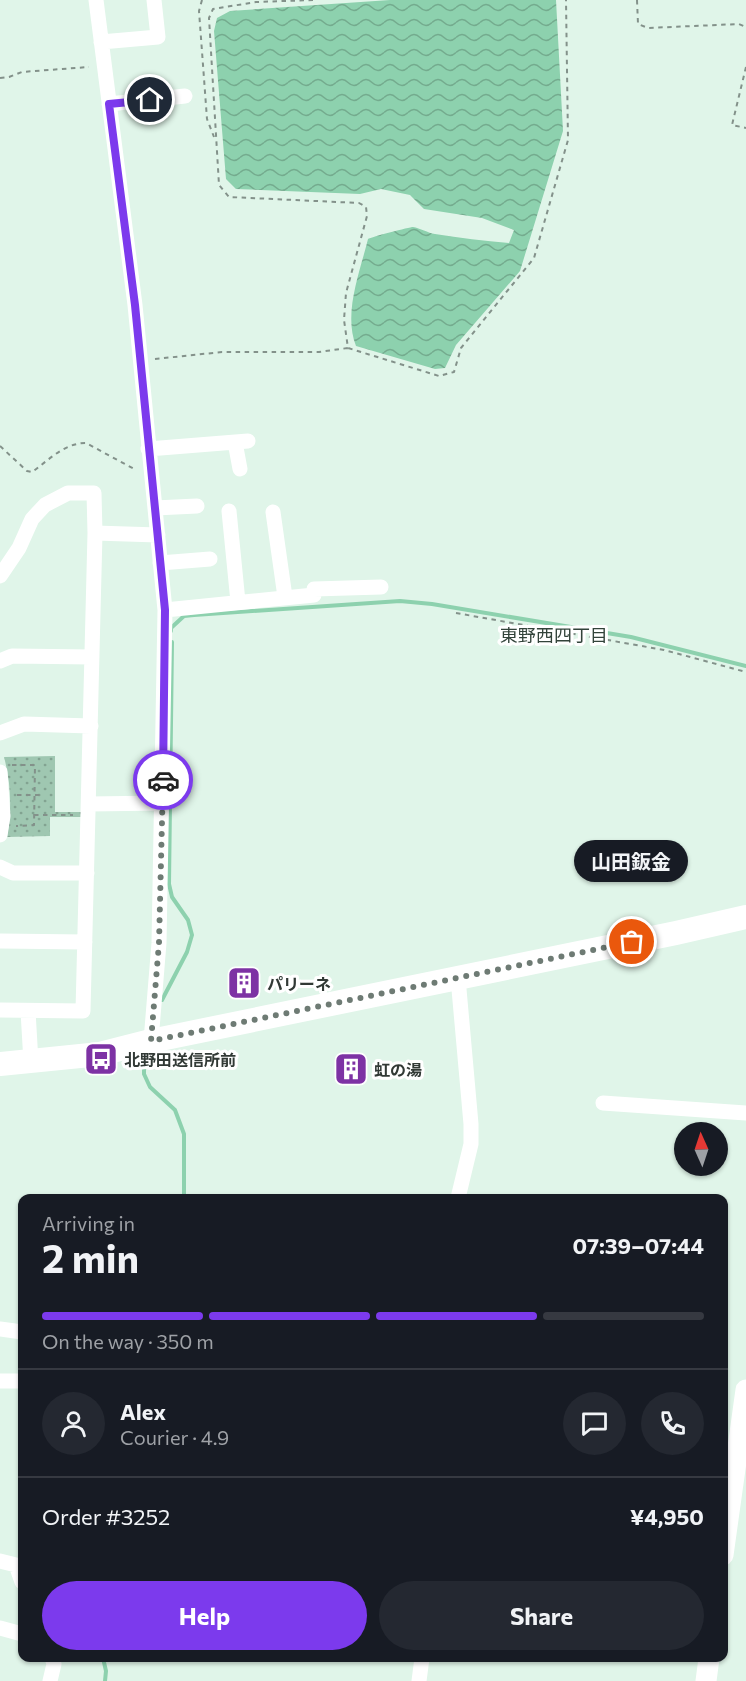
<!DOCTYPE html>
<html lang="en">
<head>
<meta charset="utf-8">
<style>
  :root { --surface:#171b24; --page:#242831; --text:#f1f3f6; --muted:#9ea1a6; --line:#363941; --accent:#7c3aed }
  body { margin:0; font-family:Commissioner,"Noto Sans JP",sans-serif; background:var(--page); color:var(--text); height:100vh; display:flex; flex-direction:column; font-size:22px; white-space:nowrap }
  * { box-sizing:border-box; margin:0 }
  p { font-size:20px; color:var(--muted) }
  .icon { flex:none; width:33px; height:33px; fill:none; stroke:currentColor; stroke-width:2; stroke-linecap:round; stroke-linejoin:round }
  .map { position:relative; flex:1; overflow:hidden }
  .details { position:absolute; left:18px; top:1194px; width:710px; height:468px; display:flex; flex-direction:column; background:var(--surface); border-radius:12px; box-shadow:0 2px 4px #0004 }
  .details>* { flex:none }
  .needle { width:39px; rotate:357deg }
  .controls { position:absolute; left:674px; top:1122px; display:grid; gap:12px }
  .controls a { display:grid; place-items:center; width:54px; height:54px; border-radius:50%; background:var(--surface); box-shadow:0 2px 4px #0004; font-size:30px }
  .pin { position:absolute; display:grid; place-items:center; width:51px; height:51px; color:#fff; margin:-26px; border:3px solid #fff; border-radius:50%; box-shadow:0 2px 6px #0007 }
  .courier { position:absolute; display:grid; place-items:center; width:60px; height:60px; margin:-30px; border:4px solid #7c3aed; border-radius:50%; background:#fff; color:#222; box-shadow:0 2px 8px #0007 }
  .bubble { position:absolute; height:42px; border-radius:21px; background:var(--surface); box-shadow:0 2px 4px #0004; font-size:20px; font-weight:700; line-height:42px; text-align:center }
  .head em { font-style:normal; font-weight:700 }
  .head div { display:flex; flex-direction:column-reverse }
  .head { display:flex; align-items:center; justify-content:space-between; height:102px; padding:0 24px }
  h1 { font-size:39px; font-weight:700; line-height:45px }
  .bar { display:grid; grid-template-columns:repeat(4,1fr); gap:9px 6px; align-content:center; height:72px; padding:0 24px }
  .bar i { height:8px; border-radius:4px; background:var(--line) }
  .bar .active { background:var(--accent) }
  .bar p { grid-column:span 4 }
  .line { display:flex; align-items:center; gap:15px; padding:0 24px; border-top:2px solid var(--line) }
  .line div { flex:1 }
  .round { display:grid; place-items:center; flex:none; width:63px; height:63px; border-radius:32px; background:var(--page) }
  .action { display:flex; gap:12px; margin-top:auto; padding:12px 24px }
  .action a { flex:1; height:69px; border-radius:36px; background:var(--accent); color:#fff; font-size:24px; font-weight:700; line-height:69px; text-align:center }
  .action a+a { background:var(--page); color:var(--text) }
  .map>svg:first-child { display:block }
  .park { fill:url(#park-dots) }
  .water { fill:url(#water-waves) }
  .lines { fill:none; stroke-linecap:round; stroke-linejoin:round }
  .stream { stroke:#8dd1ae; stroke-width:4 }
  .path { stroke:#83918a; stroke-width:2; stroke-dasharray:4.5 4.5; stroke-linecap:butt }
  .street { stroke:#fff; stroke-width:15 }
  .secondary { stroke:#fff; stroke-width:21 }
  .primary { stroke:#fff; stroke-width:24 }
  .done { stroke:#6e7b74; stroke-width:6; stroke-dasharray:0 10.8 }
  .route { stroke:#7c3aed; stroke-width:8 }
  .labels { text-anchor:middle; dominant-baseline:central; stroke-width:6; stroke-linejoin:round; paint-order:stroke }
  .poi-label { font-size:16px; font-weight:bold; fill:#313935; stroke:#fff; text-anchor:start }
  .neighbourhood-label { font-size:18px; fill:#32433a; stroke:#fff }
</style>
</head>
<body>
<div class="map">
<svg width="746" height="1681" viewBox="0 0 746 1681">
  <defs>
    <pattern id="park-dots" width="8" height="8" patternUnits="userSpaceOnUse" patternTransform="scale(1.5)"><rect width="8" height="8" fill="#9fc7b1"/><path d="M2 2h.1M6 6h.1" fill="none" stroke="#82a391" stroke-width="1.8" stroke-linecap="round"/></pattern>
    <pattern id="water-waves" width="16" height="10" patternUnits="userSpaceOnUse" patternTransform="scale(1.5)"><rect width="16" height="10" fill="#8dd1ae"/><path d="M0 5q4-4 8 0t8 0" fill="none" stroke="#74ab8e"/></pattern>
  </defs>
  <rect width="100%" height="100%" fill="#e0f5e9"/>
  <path class="park" d="M55,756V812H81V817H50V836L7,837C12,810 11,783 4,757Z"/>
  <path class="water" d="M390,0H556L563,131L520,271L456,345L445,368L435,369L356,346C343,313 360,272 368,239C371,237 410,227 413,227C420,228 428,233 435,234C460,238 484,241 509,243L514,230L482,218L424,209L410,195L381,189L360,194L236,189L226,179L214,31L217,18L230,11Z"/>
  <g class="lines">
    <path class="stream" d="M171,631V628L184,616L194,615L400,601L432,604L631,637L746,666
      M162,1000L187,952L192,935L188,920L172,897L169,884L172,642
      M144,1053V1074L150,1087L175,1110L184,1134V1198
      M103,1658L106,1671L105,1681"/>
    <path class="path" d="M202,0L199,11L207,119L214,137
      M313,0L256,2L213,9L209,18L219,185L229,197L359,203L366,207L367,216L346,293L344,320L348,348L439,376L454,372L461,348L534,258L568,140L566,0
      M637,0L638,24L648,28L739,24L746,27
      M746,67L732,125L746,128
      M0,78L9,77L22,72L89,67
      M155,359L222,352H319L348,348
      M0,446L27,471L32,472C49,460 64,443 86,443L136,470
      M456,613L664,650L746,672
      M12,765H35L34,825L16,826
      M17,795H43
      M34,815H73"/>
    <path class="street" d="M96,0L135,305L165,610L159,943L151,1041
      M101,42L158,37L154,0
      M109,104L185,96
      M235,442L240,469
      M148,449L248,441
      M155,508L197,506
      M229,511L238,602
      M273,512L285,597
      M95,533L158,535
      M160,563L210,559
      M0,576L19,548L32,519L45,505L68,493H94L95,533L83,1011L0,1010
      M165,610L314,595V589L381,587
      M0,661L12,656L92,657
      M0,733L24,724L91,726
      M0,772L3,816L0,835
      M89,804L163,803
      M0,867L13,873H87
      M0,941L85,942
      M458,978L471,1124V1144L458,1198
      M28,1011L31,1062
      M603,1103L746,1113
      M0,1329L22,1332
      M0,1381H22
      M0,1561L16,1565L22,1582
      M0,1628L22,1634
      M50,1681L54,1664L52,1658
      M419,1681L422,1658"/>
    <path class="secondary" d="M723,1555L746,1390
      M706,1681L709,1658"/>
    <path class="primary" d="M0,1064L100,1054L151,1041L676,933L746,917"/>
  </g>
  <g class="lines">
    <path class="done" d="M163,780L159,943L151,1041L632,942"/>
    <path class="route" d="M150,100L109,104L135,305L165,610L163,780"/>
  </g>
  <defs>
    <symbol id="building-square" viewBox="-11 -11 22 22"><rect x="-9" y="-9" width="18" height="18" rx="4" fill="#7d32a4" stroke="#fff"/><path d="M-4-6H4V6H1V3H-1V6H-4ZM-2.5-4.3h1.7v1.8h-1.7ZM.8-4.3h1.7v1.8H.8ZM-2.5-1h1.7V.8h-1.7ZM.8-1h1.7V.8H.8Z" fill="#fff"/></symbol>
    <symbol id="bus-square" viewBox="-11 -11 22 22"><rect x="-9" y="-9" width="18" height="18" rx="4" fill="#7d32a4" stroke="#fff"/><path d="M-5-6H5V4H4V6H2V4H-2V6H-4V4H-5ZM-3.5-4V0h7V-4ZM-3.5 1.2v1.5H-2V1.2ZM2 1.2v1.5H3.5V1.2Z" fill="#fff"/></symbol>
  </defs>
  <g fill-rule="evenodd">
    <use href="#building-square" x="225" y="964" width="38" height="38"/>
    <use href="#bus-square" x="82" y="1040" width="38" height="38"/>
    <use href="#building-square" x="332" y="1050" width="38" height="38"/>
  </g>
  <g class="labels">
    <g class="poi-label">
      <text x="267" y="983">パリーネ</text>
      <text x="124" y="1059">北野田送信所前</text>
      <text x="374" y="1069">虹の湯</text>
    </g>
    <g class="neighbourhood-label">
      <text x="554" y="635">東野西四丁目</text>
    </g>
  </g>
</svg>
<div class="controls">
<a><svg class="needle" viewBox="-14 -14 28 28"><path d="M0-13l5 13h-10z" fill="#e53935"/><path d="M0 13l5-13h-10z" fill="#9ea1a6"/></svg></a>
</div>
<div class="pin" style="left:632px;top:942px;background:#ea580c"><svg class="icon" aria-label="bag" viewBox="0 0 24 24"><path d="M5 8h14l-1 12H6zM9 8a3 3 0 0 1 6 0"/></svg></div>
<div class="pin" style="left:150px;top:100px;background:#1f2937"><svg class="icon" aria-label="home" viewBox="0 0 24 24"><path d="M3 11l9-7 9 7M6 9v11h12V9"/></svg></div>
<div class="courier" style="left:163px;top:780px"><svg class="icon" aria-label="car" viewBox="0 0 24 24"><path d="M5 17H2v-5l4-1 3-4h7l3 4 3 1v5h-3M9 17h6M6 11h13"/><circle cx="7" cy="17" r="2"/><circle cx="17" cy="17" r="2"/></svg></div>
<div class="bubble" style="left:574px;top:840px;width:114px">山田鈑金</div>
<section class="details">
<div class="head"><div><h1>2 min</h1><p>Arriving in</p></div><em>07:39–07:44</em></div>
<div class="bar"><i class="active"></i><i class="active"></i><i class="active"></i><i></i><p>On the way · 350 m</p></div>
<div class="line" style="height:108px"><a class="round"><svg class="icon" aria-label="person" viewBox="0 0 24 24"><circle cx="12" cy="8" r="4"/><path d="M4 21q1-7 8-7t8 7"/></svg></a><div><b>Alex</b><p>Courier · 4.9</p></div><a class="round"><svg class="icon" aria-label="chat" viewBox="0 0 24 24"><path d="M4 5h16v11H9l-5 4z"/></svg></a><a class="round"><svg class="icon" aria-label="phone" viewBox="0 0 24 24"><path d="M5 4h4l2 5-3 2q2 4 5 5l2-3 5 2v4C11 20 4 13 5 4z"/></svg></a></div>
<div class="line" style="height:78px"><div>Order #3252</div><b>¥4,950</b></div>
<div class="action"><a>Help</a><a>Share</a></div>
</section>
</div>
</body>
</html>
